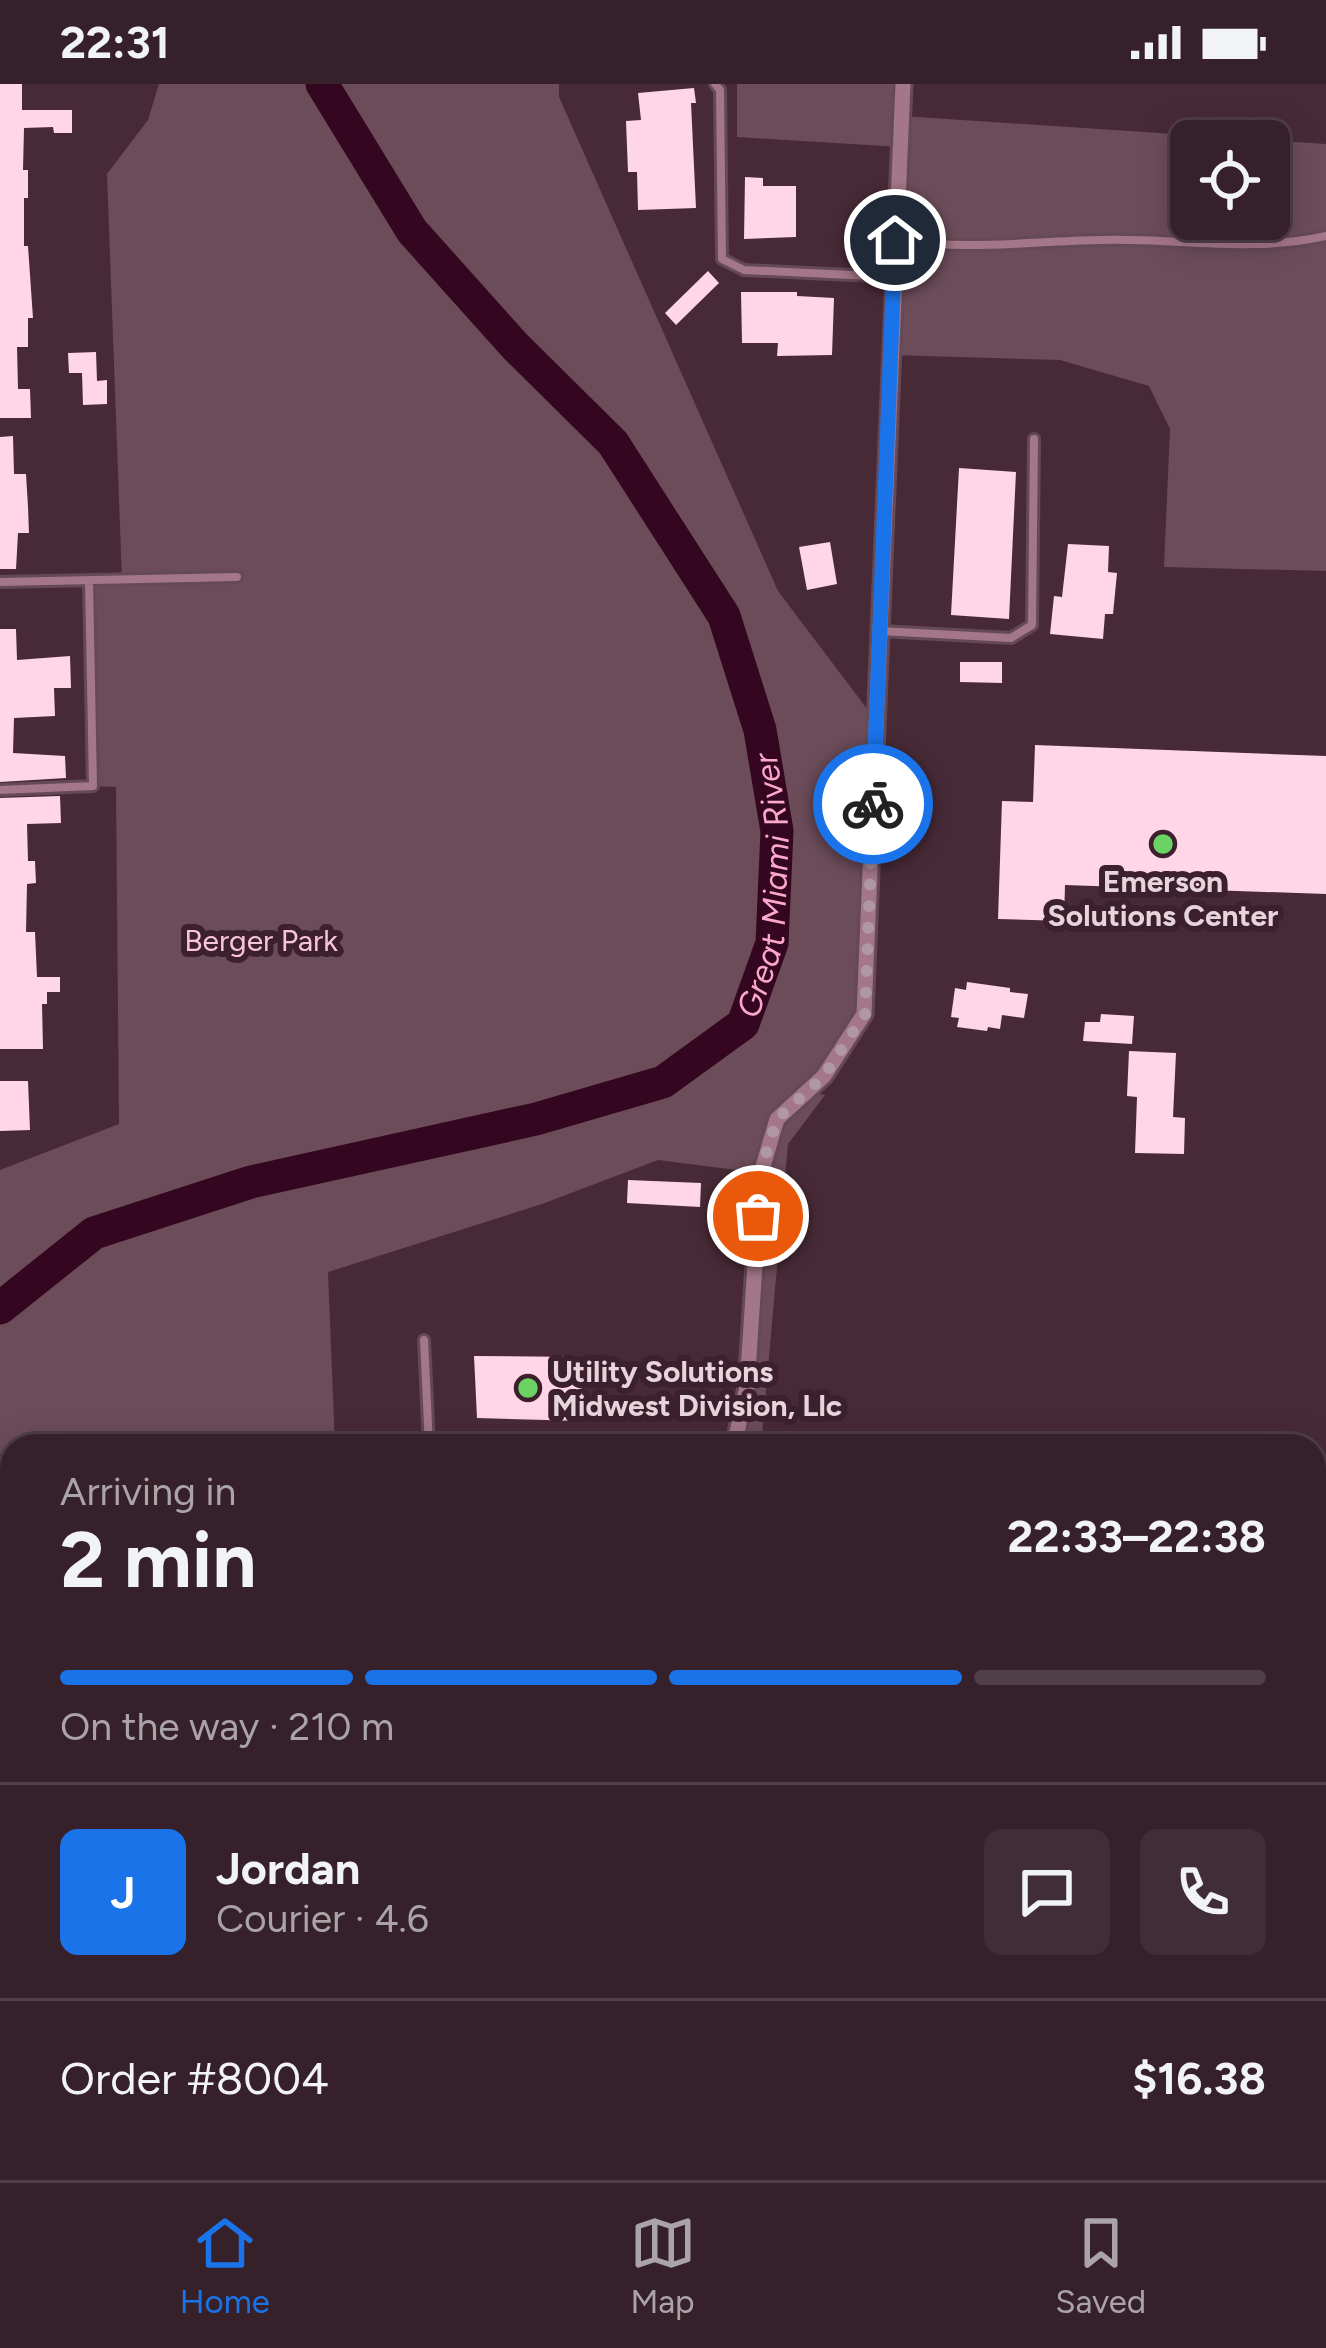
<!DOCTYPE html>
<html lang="en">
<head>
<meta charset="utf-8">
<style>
  :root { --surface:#362029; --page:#412d35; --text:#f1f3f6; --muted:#aaa3a8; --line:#503e46; --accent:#1a73e8 }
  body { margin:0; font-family:Figtree,sans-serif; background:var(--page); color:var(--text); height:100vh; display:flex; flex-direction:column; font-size:45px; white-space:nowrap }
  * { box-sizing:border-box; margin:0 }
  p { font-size:39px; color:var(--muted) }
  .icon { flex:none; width:66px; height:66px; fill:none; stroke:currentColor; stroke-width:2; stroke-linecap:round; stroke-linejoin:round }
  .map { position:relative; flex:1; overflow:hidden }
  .panel { position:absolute; left:0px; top:1350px; width:1326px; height:747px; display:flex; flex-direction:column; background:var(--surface); border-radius:36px 36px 0 0; box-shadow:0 6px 30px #0003,0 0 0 3px var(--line) }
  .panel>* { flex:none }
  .controls { position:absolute; left:1170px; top:36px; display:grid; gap:24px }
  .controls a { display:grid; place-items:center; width:120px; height:120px; border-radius:18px; background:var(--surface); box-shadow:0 6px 30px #0003,0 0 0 3px var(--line); font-size:60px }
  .pin { position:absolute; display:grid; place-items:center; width:102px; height:102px; color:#fff; margin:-51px; border:6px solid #fff; border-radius:50%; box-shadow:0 3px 12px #0007 }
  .courier { position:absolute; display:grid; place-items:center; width:120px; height:120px; margin:-60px; border:9px solid #1a73e8; border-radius:50%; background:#fff; color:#222; box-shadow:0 3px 15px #0007 }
  .summary em { font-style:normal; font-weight:700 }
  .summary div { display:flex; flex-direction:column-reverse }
  .summary { display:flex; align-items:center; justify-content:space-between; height:204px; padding:0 60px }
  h1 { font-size:78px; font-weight:700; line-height:90px }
  .bar { display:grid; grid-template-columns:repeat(4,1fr); gap:18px 12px; align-content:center; height:144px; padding:0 60px }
  .bar i { height:15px; border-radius:9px; background:var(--line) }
  .bar .active { background:var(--accent) }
  .bar p { grid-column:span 4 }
  .line { display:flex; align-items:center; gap:30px; padding:0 60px; border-top:3px solid var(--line) }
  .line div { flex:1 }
  .round { display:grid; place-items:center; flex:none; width:126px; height:126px; border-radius:18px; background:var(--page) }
  .status { display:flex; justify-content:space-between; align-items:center; height:84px; padding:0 60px; background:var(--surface); direction:ltr }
  .status svg { height:33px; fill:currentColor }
  .dock { display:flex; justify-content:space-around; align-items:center; height:168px; border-top:3px solid var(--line); background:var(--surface); font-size:33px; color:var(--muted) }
  .dock a { display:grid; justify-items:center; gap:6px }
  .dock .active { color:var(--accent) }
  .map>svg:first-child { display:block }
  .green { fill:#6c4c59; fill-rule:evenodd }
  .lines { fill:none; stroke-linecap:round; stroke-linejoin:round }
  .river { stroke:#34061f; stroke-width:33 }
  .building { fill:#fed6e6 }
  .service-casing { stroke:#654955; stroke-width:14 }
  .minor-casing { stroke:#654955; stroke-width:21 }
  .tertiary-casing { stroke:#654955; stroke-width:27 }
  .service { stroke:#a37688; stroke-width:8 }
  .minor { stroke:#a37688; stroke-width:15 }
  .tertiary { stroke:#a37688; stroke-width:21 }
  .rail { stroke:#d1bbc3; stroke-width:6; stroke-dasharray:21 21; stroke-linecap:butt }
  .done { stroke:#b098a2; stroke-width:12; stroke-dasharray:0 21.6 }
  .route { stroke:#1a73e8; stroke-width:15 }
  .poi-dot { fill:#6ad363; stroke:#3d202d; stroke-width:4.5 }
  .labels { text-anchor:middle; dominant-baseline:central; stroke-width:12; stroke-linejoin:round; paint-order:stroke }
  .poi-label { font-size:30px; font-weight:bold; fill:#e8d4db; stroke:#3d202d }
  .park-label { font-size:30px; fill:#f8c4d9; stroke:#3d202d }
  .water-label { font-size:33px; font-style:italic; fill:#fca8cc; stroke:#3d202d }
</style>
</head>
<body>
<div class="status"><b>22:31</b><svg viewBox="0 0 49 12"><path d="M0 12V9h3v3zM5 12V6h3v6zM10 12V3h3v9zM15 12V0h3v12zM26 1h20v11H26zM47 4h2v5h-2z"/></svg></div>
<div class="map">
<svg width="1326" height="2096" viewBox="0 0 1326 2096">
  <rect width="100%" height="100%" fill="#482a37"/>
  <path class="green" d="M159,0H559V13L778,507L877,638L864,930L808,1008L825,1011L788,1060L761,1362H734L760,1089L658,1076L542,1120L328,1188L335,1362H12V1754H0V1086L119,1040L116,703L93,702L89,497L122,496L107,90L148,36Z
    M737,0H903L902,32L1326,60V487L1164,483L1170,345L1149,302L1060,276L890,271L900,63L737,53ZM1191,57H1269V135H1191Z
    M1314,1378H1326V1692H1314Z
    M12,1982V2085H262L229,2096H0V1983Z"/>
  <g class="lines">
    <path class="river" id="s1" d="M0,1224L94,1149L251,1098L536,1035L663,998L743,940L772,859L777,747L760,646L724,532L613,359L515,262L412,147L322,0"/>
  </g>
  <path class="building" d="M0,0H22V26H72V49H54L53,43L24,44L23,86H28V114H24V162H28L33,234H28V263H17L18,305H30L31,334H0Z
    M694,4L696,19H691L696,124L638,126L637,88H628L626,37L641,36L638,9Z
    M745,93L763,94V102H796V153L744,155Z
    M708,187L719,199L676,241L665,229Z
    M741,208H797V212L834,214L832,271L777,272L778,259H742Z
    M96,268L97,297L107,296V320L83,321L82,289H69L68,269Z
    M13,352L14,390H26L28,423L29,449H18L16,485H0V353Z
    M959,384L1016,388L1009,535L951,531Z
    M830,458L837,500L807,506L799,463Z
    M1068,460L1109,462L1108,488L1117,489L1113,530H1105L1103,555L1050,550L1054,512L1062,513Z
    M0,545H16L17,576L70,572L71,604H54L55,632L14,634L13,669L65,672L66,694L0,698Z
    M960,578H1002V599L960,598Z
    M1035,661L1326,672V810L1065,801L1064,837L998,835L1002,717L1033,718Z
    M60,712L61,739L27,740L28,777H35L36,799L27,800L26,848H35L37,893H60V908H47V920H42L43,965H0V714Z
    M967,898L1010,904V908L1028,910L1024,934L1002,931L1000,945L988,943L987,947L957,943L959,934L951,933L955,904L966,906Z
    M1101,930L1134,932L1132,960L1083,957L1085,938H1100Z
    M1129,967L1176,969L1173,1033L1185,1034L1184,1070L1135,1069L1137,1013L1127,1012Z
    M0,997H28L30,1046L0,1047Z
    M628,1096L701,1099L700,1123L627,1119Z
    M474,1272L581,1273L582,1337L477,1334Z"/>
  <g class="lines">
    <defs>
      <path id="service" d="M715,0L720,6L722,175L744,186L893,193
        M897,156C968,167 1031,157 1102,156C1177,154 1252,169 1326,152
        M0,498L237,493
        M880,547L1011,554L1032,541L1034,355
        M0,706L93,702L89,497
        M424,1256L429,1362"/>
      <path id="minor" d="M734,1362L747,1303L761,1089L777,1035L824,992L864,930L903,0
        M0,1714L12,1717
        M915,2085L1005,2096"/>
      <path id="tertiary" d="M229,2096L299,2085
        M666,2096L667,2085"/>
    </defs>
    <use href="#service" class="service-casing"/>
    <use href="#minor" class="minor-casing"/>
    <use href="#tertiary" class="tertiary-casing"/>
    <use href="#service" class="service"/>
    <use href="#minor" class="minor"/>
    <use href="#tertiary" class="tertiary"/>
    <path class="rail" d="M1314,1538H1326
      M0,1572H12"/>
  </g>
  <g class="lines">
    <path class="done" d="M758,1132L760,1089L777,1035L824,992L865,930L873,720"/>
    <path class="route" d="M873,720L895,156"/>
  </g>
  <g class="poi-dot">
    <circle cx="1163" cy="760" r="12"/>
    <circle cx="528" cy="1304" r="12"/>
  </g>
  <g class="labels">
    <g class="poi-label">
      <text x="1163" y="797">Emerson<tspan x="1163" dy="34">Solutions Center</tspan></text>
      <text x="552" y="1287" text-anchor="start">Utility Solutions<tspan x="552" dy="34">Midwest Division, Llc</tspan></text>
    </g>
    <g class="park-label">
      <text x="261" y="856">Berger Park</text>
    </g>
    <g class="water-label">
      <text stroke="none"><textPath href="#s1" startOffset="951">Great Miami River</textPath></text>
    </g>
  </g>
</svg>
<div class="controls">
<a><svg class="icon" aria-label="locate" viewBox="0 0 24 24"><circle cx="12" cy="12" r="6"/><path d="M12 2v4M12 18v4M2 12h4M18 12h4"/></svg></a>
</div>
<div class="pin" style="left:758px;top:1132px;background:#ea580c"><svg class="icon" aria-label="bag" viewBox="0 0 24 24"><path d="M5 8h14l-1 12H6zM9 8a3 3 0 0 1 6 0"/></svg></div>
<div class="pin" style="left:895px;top:156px;background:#1f2937"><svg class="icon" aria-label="home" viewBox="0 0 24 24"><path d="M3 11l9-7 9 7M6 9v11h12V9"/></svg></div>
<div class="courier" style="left:873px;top:720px"><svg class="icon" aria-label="bike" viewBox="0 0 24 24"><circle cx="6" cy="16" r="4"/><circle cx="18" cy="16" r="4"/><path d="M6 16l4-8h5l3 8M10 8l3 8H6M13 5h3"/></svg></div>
<section class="panel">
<div class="summary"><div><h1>2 min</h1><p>Arriving in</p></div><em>22:33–22:38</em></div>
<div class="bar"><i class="active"></i><i class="active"></i><i class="active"></i><i></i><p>On the way · 210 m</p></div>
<div class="line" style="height:216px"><b class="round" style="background:var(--accent);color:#fff">J</b><div><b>Jordan</b><p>Courier · 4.6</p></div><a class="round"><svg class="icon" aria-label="chat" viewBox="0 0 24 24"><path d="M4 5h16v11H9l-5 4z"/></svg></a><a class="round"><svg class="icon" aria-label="phone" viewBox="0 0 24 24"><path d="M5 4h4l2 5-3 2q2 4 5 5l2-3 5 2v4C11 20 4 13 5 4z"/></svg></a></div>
<div class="line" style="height:156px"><div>Order #8004</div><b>$16.38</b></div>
</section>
</div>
<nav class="dock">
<a class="active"><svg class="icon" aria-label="home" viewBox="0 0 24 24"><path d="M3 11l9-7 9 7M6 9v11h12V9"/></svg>Home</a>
<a><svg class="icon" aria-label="map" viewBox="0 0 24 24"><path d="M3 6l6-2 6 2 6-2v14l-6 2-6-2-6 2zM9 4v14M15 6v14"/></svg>Map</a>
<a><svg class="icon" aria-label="saved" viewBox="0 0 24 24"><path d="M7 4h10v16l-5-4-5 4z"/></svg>Saved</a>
</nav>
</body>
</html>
